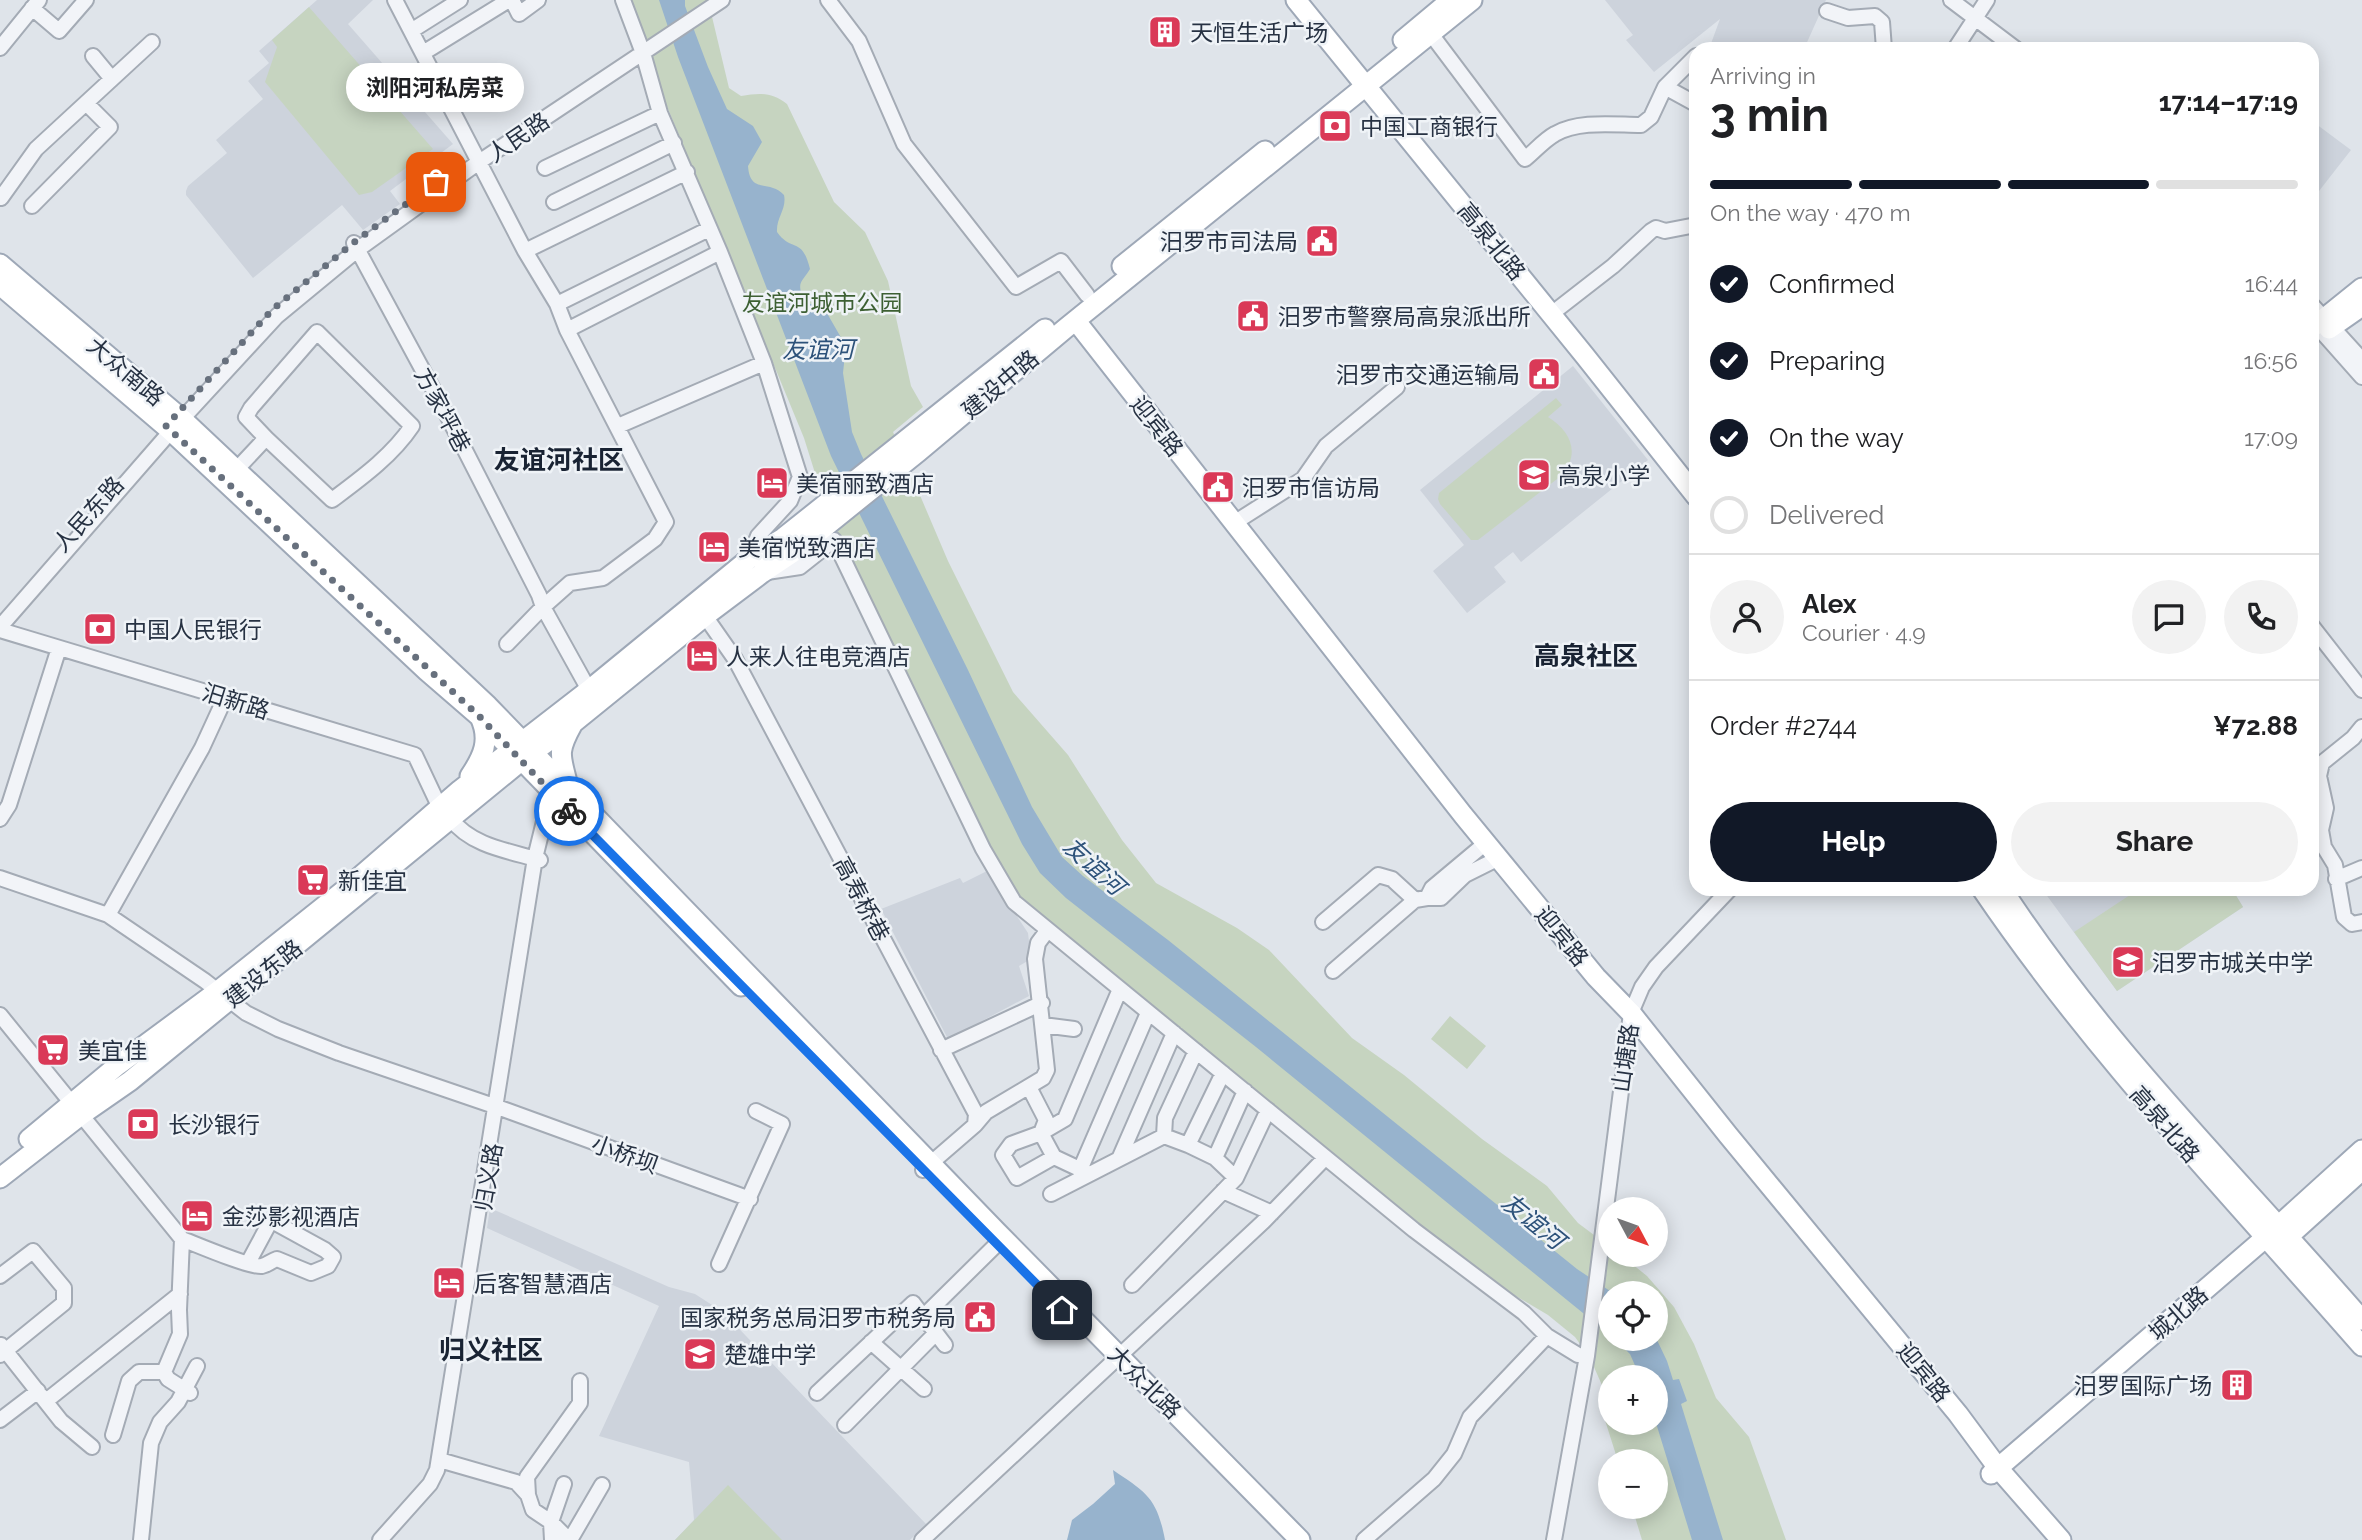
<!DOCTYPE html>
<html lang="en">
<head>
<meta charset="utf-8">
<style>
  :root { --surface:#fff; --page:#f2f2f2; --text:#202124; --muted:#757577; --line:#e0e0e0; --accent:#111827 }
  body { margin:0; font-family:Raleway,"Noto Sans SC",sans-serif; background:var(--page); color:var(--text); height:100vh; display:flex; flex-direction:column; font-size:26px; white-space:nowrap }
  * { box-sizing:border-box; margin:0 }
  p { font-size:23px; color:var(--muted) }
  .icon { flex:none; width:38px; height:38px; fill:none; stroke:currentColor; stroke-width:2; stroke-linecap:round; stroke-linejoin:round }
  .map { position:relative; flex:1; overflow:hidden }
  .side { position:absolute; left:1689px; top:42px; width:630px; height:854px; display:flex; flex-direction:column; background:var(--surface); border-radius:21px; box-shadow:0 4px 18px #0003 }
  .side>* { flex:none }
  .needle { width:46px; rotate:131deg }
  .controls { position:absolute; left:1598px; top:1197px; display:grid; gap:14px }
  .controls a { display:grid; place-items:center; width:70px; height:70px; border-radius:50%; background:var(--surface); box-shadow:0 4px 18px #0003; font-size:35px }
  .pin { position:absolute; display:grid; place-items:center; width:60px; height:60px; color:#fff; margin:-30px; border-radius:14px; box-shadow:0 4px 10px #0006 }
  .courier { position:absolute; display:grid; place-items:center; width:70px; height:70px; margin:-35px; border:5px solid #1a73e8; border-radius:50%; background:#fff; color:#222; box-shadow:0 2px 9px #0007 }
  .bubble { position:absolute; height:49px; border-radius:24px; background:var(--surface); box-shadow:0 4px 18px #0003; font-size:23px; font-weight:700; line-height:49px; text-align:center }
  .summary em { font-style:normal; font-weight:700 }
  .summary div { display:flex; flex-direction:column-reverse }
  .summary { display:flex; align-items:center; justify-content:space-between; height:119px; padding:0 21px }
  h1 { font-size:46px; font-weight:700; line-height:52px }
  .bar { display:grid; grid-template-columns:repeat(4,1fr); gap:10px 7px; align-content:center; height:84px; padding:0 21px }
  .bar i { height:9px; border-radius:5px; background:var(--line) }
  .bar .on { background:var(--accent) }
  .bar p { grid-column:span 4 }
  .line { display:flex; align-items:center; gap:18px; padding:0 21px; border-top:2px solid var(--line) }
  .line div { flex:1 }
  .round { display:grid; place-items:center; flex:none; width:74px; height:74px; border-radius:37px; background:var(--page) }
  ol { padding:0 21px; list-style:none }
  li { display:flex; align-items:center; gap:21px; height:77px }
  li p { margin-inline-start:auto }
  li .icon { padding:7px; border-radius:50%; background:var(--accent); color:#fff; stroke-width:4 }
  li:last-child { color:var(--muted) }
  li i { width:38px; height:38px; border:4px solid var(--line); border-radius:50% }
  .cta { display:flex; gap:14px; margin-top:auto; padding:14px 21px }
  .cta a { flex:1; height:80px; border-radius:42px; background:var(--accent); color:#fff; font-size:28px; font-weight:700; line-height:80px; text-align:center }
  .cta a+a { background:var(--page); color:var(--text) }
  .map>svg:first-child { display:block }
  .built { fill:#cdd3dc }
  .green { fill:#c6d4c0; fill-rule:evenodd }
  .water { fill:#97b3cd }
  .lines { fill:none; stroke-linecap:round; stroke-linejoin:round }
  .minor-casing { stroke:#a4abb5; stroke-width:18 }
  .major-casing { stroke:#9ea8b7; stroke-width:23 }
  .minor { stroke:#f2f4f8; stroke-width:14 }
  .major { stroke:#fff; stroke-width:19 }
  .done { stroke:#67707d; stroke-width:7; stroke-dasharray:0 12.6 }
  .route { stroke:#1a73e8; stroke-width:9 }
  .labels { text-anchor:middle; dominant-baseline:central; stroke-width:5; stroke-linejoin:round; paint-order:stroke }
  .poi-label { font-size:23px; fill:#273243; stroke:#eff3f7; text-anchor:start }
  .street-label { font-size:23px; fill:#273243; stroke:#eff3f7 }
  .park-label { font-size:23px; fill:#3d6033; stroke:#eff3f7 }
  .water-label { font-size:24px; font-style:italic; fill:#2d527a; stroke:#eff3f7 }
  .quarter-label { font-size:26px; font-weight:bold; fill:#192333; stroke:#eff3f7 }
</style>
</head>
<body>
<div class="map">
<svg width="2362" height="1540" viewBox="0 0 2362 1540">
  <rect width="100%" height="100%" fill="#dfe4ea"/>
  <path class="built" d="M317,0H373L348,24L453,144L390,191L400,204L363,230L342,205L253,278L186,195V191L188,186L227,153L216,140L263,99L248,81L269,63L259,51Z
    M1605,0H1826L1804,49H1709L1720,19L1654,72L1626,40L1633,35Z
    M2312,121L2351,150L2312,200Z
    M1573,366L1648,460L1521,562L1513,552L1494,567L1506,582L1467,613L1433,571L1464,545L1420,490Z
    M987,871L1028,933L1031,959L1019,966L1029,996L948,1039L881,909L960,878L963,883Z
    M2042,889H2232L2243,907L2117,991Z
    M490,1208L669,1287L695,1294L723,1312L926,1524L910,1540H675L694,1520L689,1462L599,1436L659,1306L487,1228Z"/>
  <path class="green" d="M626,0H708L729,88L741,96C760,93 771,92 787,104L834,202L865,232L888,281L911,386L923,407L893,432L948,561L1013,692L1068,755L1122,840L1156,883L1237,928L1269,950L1352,1038L1404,1075L1482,1139L1547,1186L1578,1223L1610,1247V1255H1621L1647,1276L1674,1307L1694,1344L1716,1398L1749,1437L1786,1540H1642L1632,1507H1656V1461H1618L1602,1411L1605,1392L1590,1358L1575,1337L1548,1315L1487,1279L1105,974L1025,906L996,863L832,527L804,438L652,70ZM1610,1293H1656V1339H1610ZM1610,1377H1656V1423H1610Z
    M309,7L433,149L372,192L359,195L265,82L277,47L272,40Z
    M1556,398L1562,405L1548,417C1571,431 1581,454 1561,476L1478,540H1471L1440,504L1438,499L1439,493Z
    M2139,889H2232L2243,907L2117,991L2074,932Z
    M1450,1016L1486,1046L1467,1069L1431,1039Z
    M728,1485L782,1540H675Z"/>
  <path class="water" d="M659,0H685V6L708,67L727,109L753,126L762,142L748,166C750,195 770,179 784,195C787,209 776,218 777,232C792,253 802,236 810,269C800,285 797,281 804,302L824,308L843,341L845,354L843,373L852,432L861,454L968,670L1032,807L1062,857L1083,876L1168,940L1577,1269L1613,1293H1610V1335L1256,1047L1066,898L1040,873L1022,844L831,456L678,57Z
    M1656,1338L1667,1361L1673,1380L1679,1379L1687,1401L1681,1404L1723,1540H1692L1656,1423V1377H1640L1630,1354L1615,1339Z
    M1113,1470C1147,1493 1157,1498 1165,1540H1067L1072,1520L1093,1504L1115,1484Z"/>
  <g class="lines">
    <defs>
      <path id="minor" d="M395,0L525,251L557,304L567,330L666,522L655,539L603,578L570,583L543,607L507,644
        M512,0L519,14L538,0
        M623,0L643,53L660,113L720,252L764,363L800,477L790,501L758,536L749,559
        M828,0L859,41L904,144L1016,287L1061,261L1087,295
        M1951,0L2016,49
        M32,8L59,31L86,0
        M1827,11L1848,18L1875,16L1882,22L1884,49
        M411,31L460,0
        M1431,34L1525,159C1535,151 1544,140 1555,134C1579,120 1615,125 1641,125L1651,117L1665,87L1696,56
        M0,48L39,0
        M1955,49L1987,0
        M423,53L509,0
        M93,56L112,79
        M1665,87L1696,104
        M545,168L660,113
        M1,198L36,149L152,42
        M554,202L674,143
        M32,206L110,127L86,103
        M354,243L447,415L539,595L543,607L589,690
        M525,251L687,172
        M557,304L709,229
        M2312,305L2362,360
        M1559,308L1613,266L1651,231L1656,228L1665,231L1696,225
        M2315,324L2362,377
        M567,330L720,252
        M618,426L764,363
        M236,470L266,438L332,500C360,479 392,456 412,426L317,332L251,408L246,417L266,438
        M1234,523L1303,479L1326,446L1397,387
        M767,572L800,567L834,540L983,849L1014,902L1414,1230L1524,1313L1547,1336L1578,1355
        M705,616L735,659L976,1114L975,1125L923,1170
        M2312,626L2362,690
        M0,627L171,431L277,316L357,250L479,162L722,0
        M0,630L415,755L440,808
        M2362,727L2353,738L2322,763L2319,776L2326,808L2321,830L2324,847L2335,865L2344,917L2352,924L2362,922
        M0,819L9,805L59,648
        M451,819C471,846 509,851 540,860
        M0,878L108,915L205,981L246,1013L278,1029L339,1053L500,1108L750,1199
        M2336,879L2362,868
        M1427,898H1441L1465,875L1493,861
        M108,915L202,748L225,698
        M1323,922L1378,875L1392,879L1415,900L1427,898L1432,888L1481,847
        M1333,971L1415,900
        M0,1015L182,1239C195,1244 251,1268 262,1266C267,1265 271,1261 277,1259L311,1273L328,1266L333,1257L325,1250L274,1222L269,1224L248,1263
        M1043,1025L1074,1029
        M941,1050L1042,1003
        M1029,1087L1046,1120L1041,1133L1054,1157L1088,1173
        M975,1125L986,1112L1043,1078L1047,1070L1035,959L1038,943L1047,931
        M1164,1136L1165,1118L1196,1051
        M1188,1145L1215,1158
        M1054,1157L1017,1178L1003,1155L1011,1144L1041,1133L1065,1119L1120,989
        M1119,1159L1174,1033
        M1080,1170L1148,1013
        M1236,1178L1215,1158L1245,1091
        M1223,1191L1272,1213
        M1051,1194L1164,1136L1188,1145L1223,1073
        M182,1239L179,1310L180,1334L164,1372L168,1379L190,1393
        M719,1264L782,1124L756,1111
        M0,1276L33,1251L64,1288V1303L0,1355
        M1132,1285L1236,1178L1268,1110
        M924,1316L997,1244
        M871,1342L924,1389
        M1,1345L61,1421L92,1447
        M817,1393L913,1303L945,1345
        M46,1401L180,1294
        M0,1420L38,1391
        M845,1425L935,1334
        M113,1435L129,1381L139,1372H164
        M443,1461L516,1482L528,1495L533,1510L551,1522L552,1540
        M564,1484L551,1522L569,1540
        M528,1495L527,1477L580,1403V1381
        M141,1540L151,1443L160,1422L178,1402L197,1366
        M380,1540L430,1484L437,1470L535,858L551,793
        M570,1540L602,1485
        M922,1540L1263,1222L1325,1158
        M1364,1540L1434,1479L1454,1454L1470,1417L1547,1336
        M1554,1540L1587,1356L1631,1013L1642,987L1656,967L1730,889"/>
      <path id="major" d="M1296,0L1585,356L1696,496
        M1403,40L1451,0
        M0,264L182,419L488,706L997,1232L1300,1540
        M1122,266L1265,151
        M0,285L171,431L427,671L479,716L741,986
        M1076,321L1463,815L1596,977L1631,1013L1728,1135L1958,1414L1998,1468L2061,1540
        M2316,325L2362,288
        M2329,329L2362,306
        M470,776C483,757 491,740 480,717
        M568,786C561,756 556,754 572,725
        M547,827L583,825
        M1982,889C2094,1054 2232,1197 2362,1346
        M2002,889C2104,1046 2240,1179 2362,1320
        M29,1139L118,1065L218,991L347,888L460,790L589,690L749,559L783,538L1045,329
        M0,1178L81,1115L130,1081L521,761L573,723L705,616L762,573L795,551L918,452L1066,328L1472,0
        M2278,1242L2289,1236L2362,1170
        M1991,1474L2265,1238L2362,1150"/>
    </defs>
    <use href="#minor" class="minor-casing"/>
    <use href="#major" class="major-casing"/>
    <use href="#minor" class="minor"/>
    <use href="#major" class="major"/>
  </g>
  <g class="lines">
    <path class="done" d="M436,182L353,243L272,310L166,426L479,716L569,811"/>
    <path class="route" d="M569,811L1062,1310"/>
  </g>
  <defs>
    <symbol id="building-square" viewBox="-11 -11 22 22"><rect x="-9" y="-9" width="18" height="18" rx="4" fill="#da3957" stroke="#eff3f7"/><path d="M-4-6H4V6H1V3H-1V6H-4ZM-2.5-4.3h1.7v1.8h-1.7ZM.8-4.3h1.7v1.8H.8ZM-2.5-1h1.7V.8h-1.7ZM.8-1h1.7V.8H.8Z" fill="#fff"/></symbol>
    <symbol id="bank-square" viewBox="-11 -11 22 22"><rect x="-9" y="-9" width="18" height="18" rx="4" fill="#da3957" stroke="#eff3f7"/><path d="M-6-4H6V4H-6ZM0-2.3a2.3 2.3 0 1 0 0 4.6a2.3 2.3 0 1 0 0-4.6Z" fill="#fff"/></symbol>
    <symbol id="civic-square" viewBox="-11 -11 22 22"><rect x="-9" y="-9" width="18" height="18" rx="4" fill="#da3957" stroke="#eff3f7"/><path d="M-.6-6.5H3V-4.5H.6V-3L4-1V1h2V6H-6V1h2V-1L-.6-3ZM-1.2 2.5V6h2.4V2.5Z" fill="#fff"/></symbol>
    <symbol id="school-square" viewBox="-11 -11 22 22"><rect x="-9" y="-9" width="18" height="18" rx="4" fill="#da3957" stroke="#eff3f7"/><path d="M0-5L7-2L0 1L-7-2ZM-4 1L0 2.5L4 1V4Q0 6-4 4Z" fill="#fff"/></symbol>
    <symbol id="hotel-square" viewBox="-11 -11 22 22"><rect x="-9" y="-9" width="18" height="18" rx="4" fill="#da3957" stroke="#eff3f7"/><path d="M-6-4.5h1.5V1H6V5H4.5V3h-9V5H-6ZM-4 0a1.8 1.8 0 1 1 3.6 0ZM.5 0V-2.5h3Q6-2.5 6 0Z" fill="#fff"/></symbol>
    <symbol id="supermarket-square" viewBox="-11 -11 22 22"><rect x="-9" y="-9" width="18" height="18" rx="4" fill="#da3957" stroke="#eff3f7"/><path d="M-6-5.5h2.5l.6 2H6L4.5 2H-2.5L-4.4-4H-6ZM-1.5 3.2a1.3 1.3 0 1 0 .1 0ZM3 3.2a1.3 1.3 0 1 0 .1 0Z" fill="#fff"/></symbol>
  </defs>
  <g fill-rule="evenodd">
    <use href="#building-square" x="1146" y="13" width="38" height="38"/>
    <use href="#bank-square" x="1316" y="107" width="38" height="38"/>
    <use href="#civic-square" x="1303" y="222" width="38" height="38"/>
    <use href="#civic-square" x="1234" y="297" width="38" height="38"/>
    <use href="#civic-square" x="1525" y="355" width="38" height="38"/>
    <use href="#school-square" x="1515" y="456" width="38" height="38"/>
    <use href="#hotel-square" x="753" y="464" width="38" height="38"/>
    <use href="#civic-square" x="1199" y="468" width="38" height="38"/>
    <use href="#hotel-square" x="695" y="528" width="38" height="38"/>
    <use href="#bank-square" x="81" y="610" width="38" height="38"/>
    <use href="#hotel-square" x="683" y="637" width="38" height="38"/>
    <use href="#supermarket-square" x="294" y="861" width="38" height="38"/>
    <use href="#school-square" x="2109" y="943" width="38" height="38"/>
    <use href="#supermarket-square" x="34" y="1031" width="38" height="38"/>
    <use href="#bank-square" x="124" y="1105" width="38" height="38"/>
    <use href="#hotel-square" x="178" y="1197" width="38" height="38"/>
    <use href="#hotel-square" x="430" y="1264" width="38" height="38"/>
    <use href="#civic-square" x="961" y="1298" width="38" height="38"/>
    <use href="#school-square" x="681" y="1335" width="38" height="38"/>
    <use href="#building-square" x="2218" y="1366" width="38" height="38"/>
  </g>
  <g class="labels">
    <g class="poi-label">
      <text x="1190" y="32">天恒生活广场</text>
      <text x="1360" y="126">中国工商银行</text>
      <text x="1298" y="241" text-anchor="end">汨罗市司法局</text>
      <text x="1278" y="316">汨罗市警察局高泉派出所</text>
      <text x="1520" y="374" text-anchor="end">汨罗市交通运输局</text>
      <text x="1558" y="475">高泉小学</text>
      <text x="796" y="483">美宿丽致酒店</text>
      <text x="1242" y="487">汨罗市信访局</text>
      <text x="738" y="547">美宿悦致酒店</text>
      <text x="124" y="629">中国人民银行</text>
      <text x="726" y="656">人来人往电竞酒店</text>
      <text x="338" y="880">新佳宜</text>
      <text x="2152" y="962">汨罗市城关中学</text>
      <text x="78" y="1050">美宜佳</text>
      <text x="168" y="1124">长沙银行</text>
      <text x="222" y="1216">金莎影视酒店</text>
      <text x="474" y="1283">后客智慧酒店</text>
      <text x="956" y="1317" text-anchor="end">国家税务总局汨罗市税务局</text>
      <text x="724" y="1354">楚雄中学</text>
      <text x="2212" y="1385" text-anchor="end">汨罗国际广场</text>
    </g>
    <g class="street-label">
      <text transform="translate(518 137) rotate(-34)">人民路</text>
      <text transform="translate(1492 241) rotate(51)">高泉北路</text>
      <text transform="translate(126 371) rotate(40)">大众南路</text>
      <text transform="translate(1000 384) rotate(-40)">建设中路</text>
      <text transform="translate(443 410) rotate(62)">方家坪巷</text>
      <text transform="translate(1157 426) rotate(52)">迎宾路</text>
      <text transform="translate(88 514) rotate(-48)">人民东路</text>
      <text transform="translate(236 701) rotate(17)">汨新路</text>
      <text transform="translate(862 899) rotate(62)">高寿桥巷</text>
      <text transform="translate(1562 936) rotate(51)">迎宾路</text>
      <text transform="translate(263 973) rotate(-39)">建设东路</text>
      <text transform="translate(1625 1058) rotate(-82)">山塘路</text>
      <text transform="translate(2165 1124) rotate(49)">高泉北路</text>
      <text transform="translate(625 1154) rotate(20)">小桥坝</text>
      <text transform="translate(488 1177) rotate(-80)">归义路</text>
      <text transform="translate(2178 1313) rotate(-41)">城北路</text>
      <text transform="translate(1924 1372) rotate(51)">迎宾路</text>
      <text transform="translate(1145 1382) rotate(45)">大众北路</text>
    </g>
    <g class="park-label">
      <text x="822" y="302">友谊河城市公园</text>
    </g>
    <g class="water-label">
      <text x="818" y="349">友谊河</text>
      <text transform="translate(1094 866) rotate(42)">友谊河</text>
      <text transform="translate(1533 1221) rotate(39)">友谊河</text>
    </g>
    <g class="quarter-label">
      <text x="559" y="460">友谊河社区</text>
      <text x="1586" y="656">高泉社区</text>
      <text x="491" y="1350">归义社区</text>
    </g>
  </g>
</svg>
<div class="controls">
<a><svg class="needle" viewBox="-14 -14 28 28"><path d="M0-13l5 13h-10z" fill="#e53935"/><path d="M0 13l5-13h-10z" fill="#757577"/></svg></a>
<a><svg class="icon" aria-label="locate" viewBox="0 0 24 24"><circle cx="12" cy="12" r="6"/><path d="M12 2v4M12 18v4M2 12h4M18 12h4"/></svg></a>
<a>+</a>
<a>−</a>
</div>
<div class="pin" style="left:436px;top:182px;background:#ea580c"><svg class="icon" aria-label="bag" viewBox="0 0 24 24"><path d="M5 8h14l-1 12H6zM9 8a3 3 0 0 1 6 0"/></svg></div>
<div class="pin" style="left:1062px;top:1310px;background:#1f2937"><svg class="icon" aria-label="home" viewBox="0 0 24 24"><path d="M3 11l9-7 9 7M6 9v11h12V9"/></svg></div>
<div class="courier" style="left:569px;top:811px"><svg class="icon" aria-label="bike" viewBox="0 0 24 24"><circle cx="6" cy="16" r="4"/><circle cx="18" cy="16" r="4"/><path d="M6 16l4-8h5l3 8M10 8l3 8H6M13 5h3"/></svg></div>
<div class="bubble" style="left:346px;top:63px;width:178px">浏阳河私房菜</div>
<section class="side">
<div class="summary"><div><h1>3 min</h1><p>Arriving in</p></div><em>17:14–17:19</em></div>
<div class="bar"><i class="on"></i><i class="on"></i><i class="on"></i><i></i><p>On the way · 470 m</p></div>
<ol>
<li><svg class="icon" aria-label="check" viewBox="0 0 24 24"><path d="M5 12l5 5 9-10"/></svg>Confirmed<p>16:44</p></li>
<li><svg class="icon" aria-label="check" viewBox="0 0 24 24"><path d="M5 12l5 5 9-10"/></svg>Preparing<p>16:56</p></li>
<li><svg class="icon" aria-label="check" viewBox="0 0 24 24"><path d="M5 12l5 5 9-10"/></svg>On the way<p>17:09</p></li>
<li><i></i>Delivered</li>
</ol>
<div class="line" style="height:126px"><a class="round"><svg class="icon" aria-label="person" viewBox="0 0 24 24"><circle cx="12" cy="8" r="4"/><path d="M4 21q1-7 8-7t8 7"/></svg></a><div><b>Alex</b><p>Courier · 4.9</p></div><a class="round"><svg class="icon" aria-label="chat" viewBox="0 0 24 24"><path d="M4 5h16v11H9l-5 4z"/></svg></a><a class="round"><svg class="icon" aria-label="phone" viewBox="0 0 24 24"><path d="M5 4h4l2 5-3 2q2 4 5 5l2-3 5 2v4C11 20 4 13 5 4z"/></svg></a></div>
<div class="line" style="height:91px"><div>Order #2744</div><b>¥72.88</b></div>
<div class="cta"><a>Help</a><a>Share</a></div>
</section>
</div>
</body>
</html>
